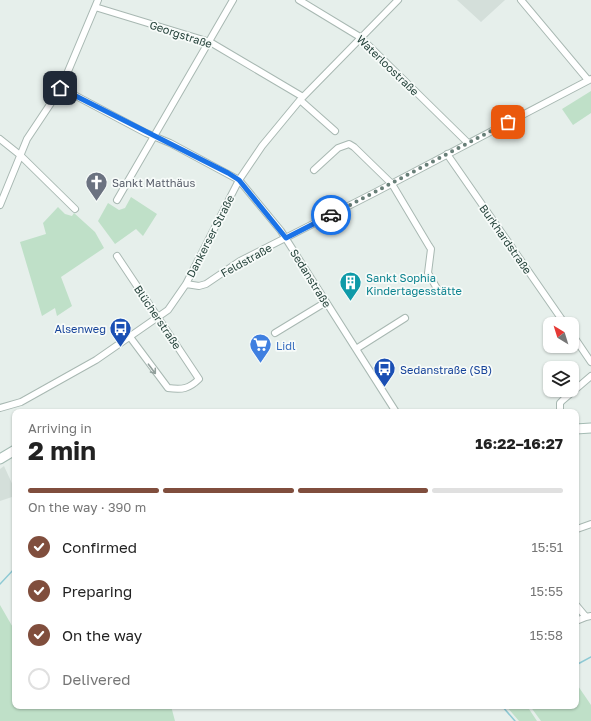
<!DOCTYPE html>
<html lang="en">
<head>
<meta charset="utf-8">
<style>
  :root { --surface:#fff; --page:#f2f2f2; --text:#222; --muted:#767676; --line:#e0e0e0; --accent:#804e3d }
  body { margin:0; font-family:"Golos Text",sans-serif; background:var(--page); color:var(--text); height:100vh; display:flex; flex-direction:column; font-size:15px; white-space:nowrap }
  * { box-sizing:border-box; margin:0 }
  p { font-size:13px; color:var(--muted) }
  .icon { flex:none; width:22px; height:22px; fill:none; stroke:currentColor; stroke-width:2; stroke-linecap:round; stroke-linejoin:round }
  .map { position:relative; flex:1; overflow:hidden }
  .panel { position:absolute; left:12px; top:409px; width:567px; height:300px; display:flex; flex-direction:column; background:var(--surface); border-radius:8px; box-shadow:0 1px 3px #0004 }
  .panel>* { flex:none }
  .needle { width:26px; rotate:322deg }
  .fabs { position:absolute; left:543px; top:317px; display:grid; gap:8px }
  .fabs a { display:grid; place-items:center; width:36px; height:36px; border-radius:8px; background:var(--surface); box-shadow:0 1px 3px #0004; font-size:20px }
  .pin { position:absolute; display:grid; place-items:center; width:34px; height:34px; color:#fff; margin:-17px; border-radius:8px; box-shadow:0 2px 6px #0006 }
  .courier { position:absolute; display:grid; place-items:center; width:40px; height:40px; margin:-20px; border:3px solid #1a73e8; border-radius:50%; background:#fff; color:#222; box-shadow:0 1px 5px #0007 }
  .overview em { font-style:normal; font-weight:700 }
  .overview div { display:flex; flex-direction:column-reverse }
  .overview { display:flex; align-items:center; justify-content:space-between; height:68px; padding:0 16px }
  h1 { font-size:26px; font-weight:700; line-height:30px }
  .bar { display:grid; grid-template-columns:repeat(4,1fr); gap:6px 4px; align-content:center; height:48px; padding:0 16px }
  .bar i { height:5px; border-radius:3px; background:var(--line) }
  .bar .selected { background:var(--accent) }
  .bar p { grid-column:span 4 }
  ol { padding:0 16px; list-style:none }
  li { display:flex; align-items:center; gap:12px; height:44px }
  li p { margin-inline-start:auto }
  li .icon { padding:4px; border-radius:50%; background:var(--accent); color:#fff; stroke-width:4 }
  li:last-child { color:var(--muted) }
  li i { width:22px; height:22px; border:2px solid var(--line); border-radius:50% }
  .map>svg:first-child { display:block }
  .built { fill:#d4dfda }
  .green { fill:#bfe0c8 }
  .lines { fill:none; stroke-linecap:round; stroke-linejoin:round }
  .stream { stroke:#8ec9d4; stroke-width:1.5 }
  .street-casing { stroke:#a8b8b2; stroke-width:8 }
  .secondary-casing { stroke:#a4bbb3; stroke-width:11 }
  .street { stroke:#fff; stroke-width:6 }
  .secondary { stroke:#fff; stroke-width:9 }
  .oneway { stroke:#92a09c }
  .done { stroke:#687f78; stroke-width:4; stroke-dasharray:0 7.2 }
  .route { stroke:#1a73e8; stroke-width:5 }
  .labels { text-anchor:middle; dominant-baseline:central; stroke-width:3.5; stroke-linejoin:round; paint-order:stroke }
  .street-label { font-size:11px; fill:#24423a; stroke:#f7fbf9 }
  .worship-label { font-size:11px; fill:#5b616d; stroke:#f7fbf9; text-anchor:start }
  .culture-label { font-size:11px; fill:#0d838f; stroke:#f7fbf9; text-anchor:start }
  .transit-label { font-size:11px; fill:#164399; stroke:#f7fbf9; text-anchor:end }
  .shop-label { font-size:11px; fill:#366cbe; stroke:#f7fbf9; text-anchor:start }
</style>
</head>
<body>
<div class="map">
<svg width="591" height="721" viewBox="0 0 591 721">
  <rect width="100%" height="100%" fill="#e6efeb"/>
  <path class="built" d="M457,0H505L481,22Z
    M4,466L15,490V496L0,501V469Z"/>
  <path class="green" d="M591,91V113L573,125L562,109Z
    M131,197L157,214L143,236L136,229L115,244L98,221L108,203L119,210L125,208Z
    M58,207L65,214L72,216L74,213L95,232L104,248L61,277L72,306L57,316L55,308L42,316L20,242L46,234L43,223Z
    M0,605L15,631V706H171L175,721H0Z
    M576,683L591,705V721H541L530,706H576Z
    M506,706H527L537,721H519Z"/>
  <g class="lines">
    <path class="stream" d="M0,584L15,568
      M576,665L591,657
      M502,706L515,721"/>
    <defs>
      <path id="street" d="M299,0L360,37L468,143
        M521,0L588,80
        M95,7L210,42L303,97
        M61,88L146,133L170,143L239,180L281,231L396,412
        M300,100L335,131
        M0,139L20,155L75,209
        M447,154L565,324
        M314,170L338,148L349,144L354,147L392,184L429,246L431,249L428,273L439,292
        M117,200L233,0
        M0,205L27,139L61,88L98,0
        M117,256L199,379C189,389 182,390 168,388L130,337
        M186,284L199,286L206,284L240,261L374,193L591,79
        M275,333L326,302
        M572,334L591,362
        M356,349L405,318
        M0,408L21,402L96,360L168,310L186,284L239,180L262,146L300,100L398,0
        M560,412V403L563,400L591,376
        M577,529L591,524
        M576,605L586,617L591,616
        M576,621L586,617"/>
      <path id="secondary" d="M576,429L591,428
        M0,459L15,450"/>
    </defs>
    <use href="#street" class="street-casing"/>
    <use href="#secondary" class="secondary-casing"/>
    <use href="#street" class="street"/>
    <use href="#secondary" class="secondary"/>
  </g>
  <defs><path id="oneway-shaft" d="M-6 0H5M1.5-3L5.5 0L1.5 3" fill="none" stroke-width="1.6" stroke-linecap="round" stroke-linejoin="round"/></defs>
  <use class="oneway" href="#oneway-shaft" transform="translate(152 369) rotate(53)"/>
  <g class="lines">
    <path class="done" d="M331,215L508,122"/>
    <path class="route" d="M60,88L228,173L239,180L286,238L331,215"/>
  </g>
  <defs>
    <symbol id="church-pin" viewBox="-11 -11 22 30"><path d="M0 17L-7.5 6A9.5 9.5 0 1 1 7.5 6Z" fill="#6b7280" stroke="#f7fbf9"/><path d="M-1.2-6h2.4v3.5h3.3v2.4h-3.3V6h-2.4V-.1h-3.3v-2.4h3.3Z" fill="#fff"/></symbol>
    <symbol id="building-pin" viewBox="-11 -11 22 30"><path d="M0 17L-7.5 6A9.5 9.5 0 1 1 7.5 6Z" fill="#0f9aa8" stroke="#f7fbf9"/><path d="M-4-6H4V6H1V3H-1V6H-4ZM-2.5-4.3h1.7v1.8h-1.7ZM.8-4.3h1.7v1.8H.8ZM-2.5-1h1.7V.8h-1.7ZM.8-1h1.7V.8H.8Z" fill="#fff"/></symbol>
    <symbol id="bus-pin" viewBox="-11 -11 22 30"><path d="M0 17L-7.5 6A9.5 9.5 0 1 1 7.5 6Z" fill="#1a4fb4" stroke="#f7fbf9"/><path d="M-5-6H5V4H4V6H2V4H-2V6H-4V4H-5ZM-3.5-4V0h7V-4ZM-3.5 1.2v1.5H-2V1.2ZM2 1.2v1.5H3.5V1.2Z" fill="#fff"/></symbol>
    <symbol id="supermarket-pin" viewBox="-11 -11 22 30"><path d="M0 17L-7.5 6A9.5 9.5 0 1 1 7.5 6Z" fill="#3f7fe0" stroke="#f7fbf9"/><path d="M-6-5.5h2.5l.6 2H6L4.5 2H-2.5L-4.4-4H-6ZM-1.5 3.2a1.3 1.3 0 1 0 .1 0ZM3 3.2a1.3 1.3 0 1 0 .1 0Z" fill="#fff"/></symbol>
  </defs>
  <g fill-rule="evenodd">
    <use href="#church-pin" x="84" y="170" width="25" height="34"/>
    <use href="#building-pin" x="338" y="270" width="25" height="34"/>
    <use href="#bus-pin" x="108" y="316" width="25" height="34"/>
    <use href="#supermarket-pin" x="248" y="332" width="25" height="34"/>
    <use href="#bus-pin" x="372" y="356" width="25" height="34"/>
  </g>
  <g class="labels">
    <g class="street-label">
      <text transform="translate(181 34) rotate(18)">Georgstraße</text>
      <text transform="translate(388 65) rotate(44)">Waterloostraße</text>
      <text transform="translate(210 236) rotate(-63)">Dankerser Straße</text>
      <text transform="translate(506 239) rotate(55)">Burkhardstraße</text>
      <text transform="translate(246 260) rotate(-29)">Feldstraße</text>
      <text transform="translate(311 278) rotate(58)">Sedanstraße</text>
      <text transform="translate(158 317) rotate(56)">Blücherstraße</text>
    </g>
    <g class="worship-label">
      <text x="112" y="182">Sankt Matthäus</text>
    </g>
    <g class="culture-label">
      <text x="366" y="277">Sankt Sophia<tspan x="366" dy="13">Kindertagesstätte</tspan></text>
    </g>
    <g class="transit-label">
      <text x="106" y="328">Alsenweg</text>
      <text x="400" y="369" text-anchor="start">Sedanstraße (SB)</text>
    </g>
    <g class="shop-label">
      <text x="276" y="345">Lidl</text>
    </g>
  </g>
</svg>
<div class="fabs">
<a><svg class="needle" viewBox="-14 -14 28 28"><path d="M0-13l5 13h-10z" fill="#e53935"/><path d="M0 13l5-13h-10z" fill="#767676"/></svg></a>
<a><svg class="icon" aria-label="layers" viewBox="0 0 24 24"><path d="M12 4l9 5-9 5-9-5zM3 14l9 5 9-5"/></svg></a>
</div>
<div class="pin" style="left:508px;top:122px;background:#ea580c"><svg class="icon" aria-label="bag" viewBox="0 0 24 24"><path d="M5 8h14l-1 12H6zM9 8a3 3 0 0 1 6 0"/></svg></div>
<div class="pin" style="left:60px;top:88px;background:#1f2937"><svg class="icon" aria-label="home" viewBox="0 0 24 24"><path d="M3 11l9-7 9 7M6 9v11h12V9"/></svg></div>
<div class="courier" style="left:331px;top:215px"><svg class="icon" aria-label="car" viewBox="0 0 24 24"><path d="M5 17H2v-5l4-1 3-4h7l3 4 3 1v5h-3M9 17h6M6 11h13"/><circle cx="7" cy="17" r="2"/><circle cx="17" cy="17" r="2"/></svg></div>
<section class="panel">
<div class="overview"><div><h1>2 min</h1><p>Arriving in</p></div><em>16:22–16:27</em></div>
<div class="bar"><i class="selected"></i><i class="selected"></i><i class="selected"></i><i></i><p>On the way · 390 m</p></div>
<ol>
<li><svg class="icon" aria-label="check" viewBox="0 0 24 24"><path d="M5 12l5 5 9-10"/></svg>Confirmed<p>15:51</p></li>
<li><svg class="icon" aria-label="check" viewBox="0 0 24 24"><path d="M5 12l5 5 9-10"/></svg>Preparing<p>15:55</p></li>
<li><svg class="icon" aria-label="check" viewBox="0 0 24 24"><path d="M5 12l5 5 9-10"/></svg>On the way<p>15:58</p></li>
<li><i></i>Delivered</li>
</ol>
</section>
</div>
</body>
</html>
